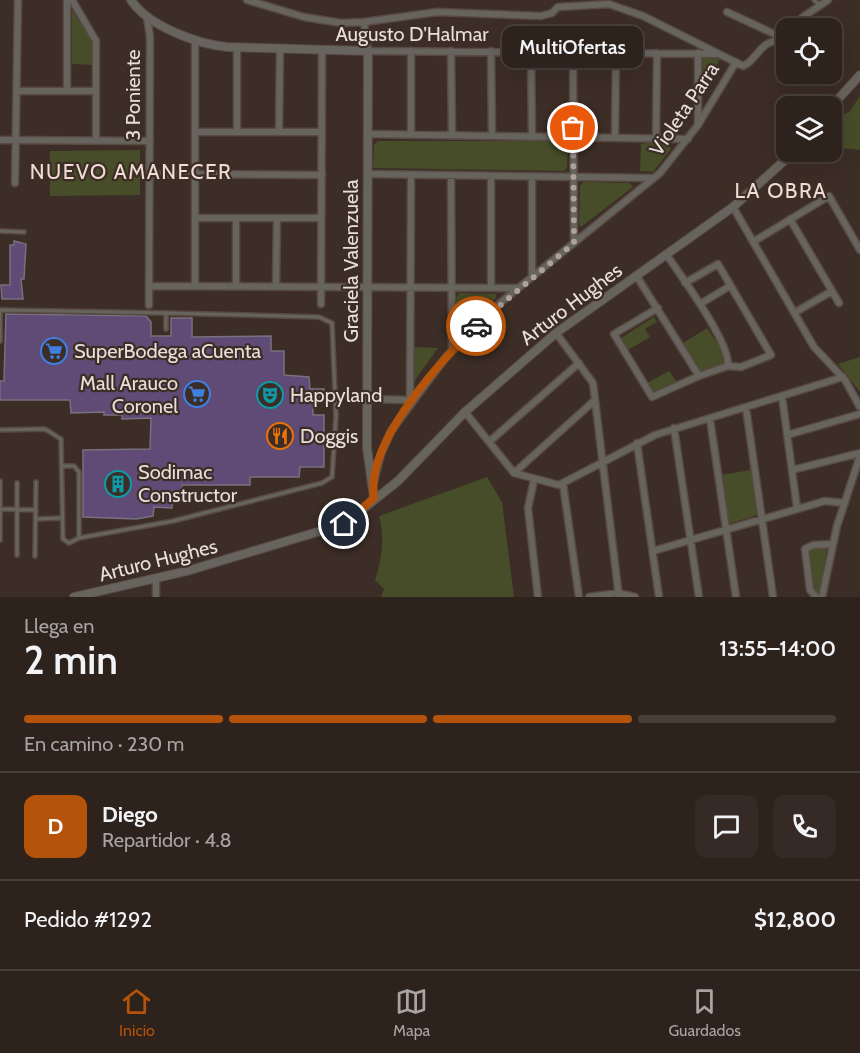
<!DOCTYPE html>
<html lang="es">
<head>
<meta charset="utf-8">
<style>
  :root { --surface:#2d221c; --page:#352a25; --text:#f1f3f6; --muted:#a7a4a3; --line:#483f3b; --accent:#b45309 }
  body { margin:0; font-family:Cabin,sans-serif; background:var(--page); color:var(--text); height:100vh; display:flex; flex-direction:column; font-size:22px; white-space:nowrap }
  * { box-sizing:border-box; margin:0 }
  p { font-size:20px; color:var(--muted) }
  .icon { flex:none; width:33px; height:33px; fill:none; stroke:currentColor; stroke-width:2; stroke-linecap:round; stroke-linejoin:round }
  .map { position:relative; height:597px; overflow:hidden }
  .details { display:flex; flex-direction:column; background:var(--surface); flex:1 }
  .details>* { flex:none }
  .fabs { position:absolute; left:776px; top:18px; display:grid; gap:12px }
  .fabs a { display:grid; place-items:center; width:66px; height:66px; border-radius:12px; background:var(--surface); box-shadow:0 6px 24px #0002,0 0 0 2px var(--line); font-size:30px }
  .pin { position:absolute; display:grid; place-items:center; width:51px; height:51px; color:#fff; margin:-26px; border:3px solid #fff; border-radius:50%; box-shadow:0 2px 6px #0007 }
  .courier { position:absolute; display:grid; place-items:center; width:60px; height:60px; margin:-30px; border:4px solid #b45309; border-radius:50%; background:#fff; color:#222; box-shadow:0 2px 8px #0007 }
  .bubble { position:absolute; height:42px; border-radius:12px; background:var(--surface); box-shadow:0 6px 24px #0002,0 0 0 2px var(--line); font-size:20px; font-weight:600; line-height:42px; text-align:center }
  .summary em { font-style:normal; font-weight:600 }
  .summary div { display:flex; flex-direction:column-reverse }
  .summary { display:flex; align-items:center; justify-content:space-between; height:102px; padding:0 24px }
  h1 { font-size:39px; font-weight:600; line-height:45px }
  .bar { display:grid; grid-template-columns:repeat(4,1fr); gap:9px 6px; align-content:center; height:72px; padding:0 24px }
  .bar i { height:8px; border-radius:4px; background:var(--line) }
  .bar .active { background:var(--accent) }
  .bar p { grid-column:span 4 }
  .line { display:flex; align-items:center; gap:15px; padding:0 24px; border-top:2px solid var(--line) }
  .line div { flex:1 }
  .round { display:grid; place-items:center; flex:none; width:63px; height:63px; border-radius:12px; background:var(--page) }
  .dock { display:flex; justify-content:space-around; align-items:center; height:84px; border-top:2px solid var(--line); background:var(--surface); font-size:16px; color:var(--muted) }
  .dock a { display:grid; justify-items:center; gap:3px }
  .dock .active { color:var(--accent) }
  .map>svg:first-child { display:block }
  .green { fill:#474c29 }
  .building { fill:#5f4b75; stroke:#77707f; stroke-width:1.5 }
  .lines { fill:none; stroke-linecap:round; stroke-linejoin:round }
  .service-casing { stroke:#584943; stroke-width:6 }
  .minor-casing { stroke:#584943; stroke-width:9 }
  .tertiary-casing { stroke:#584943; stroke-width:10 }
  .service { stroke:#67635d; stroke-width:3 }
  .minor { stroke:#67635d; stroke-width:6 }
  .tertiary { stroke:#67635d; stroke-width:8 }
  .done { stroke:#aca19b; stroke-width:6; stroke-dasharray:0 10.8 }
  .route { stroke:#b45309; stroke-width:8 }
  .labels { text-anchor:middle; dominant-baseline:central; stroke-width:4.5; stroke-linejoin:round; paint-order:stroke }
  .street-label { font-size:20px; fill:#e9dfda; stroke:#3c2d26 }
  .poi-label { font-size:20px; fill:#e9dfda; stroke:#3c2d26; text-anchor:start }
  .neighbourhood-label { font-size:21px; letter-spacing:1.5px; fill:#f0dcd3; stroke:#3c2d26 }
</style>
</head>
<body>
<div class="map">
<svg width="860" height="597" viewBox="0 0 860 597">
  <rect width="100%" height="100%" fill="#3c2d26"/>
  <path class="green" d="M72,10L92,40V65L72,64Z
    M701,55L720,59L700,97Z
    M860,96V150L831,147V122L850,111Z
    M564,138L568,142L567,168L564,171L373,168L374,145L378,141H529L530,139Z
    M651,142L668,143L671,149L653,172L640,171L641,144Z
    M140,150V195L50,196V151Z
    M583,182L630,183L633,187L581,227L579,224L580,186Z
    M459,293L496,294V298L457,336L456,298Z
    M654,317L657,322L645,329L650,337L628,350L621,338Z
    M707,328L726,356L727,363L724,367L702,373L683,343Z
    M414,347L438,348L413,383Z
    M860,357V392L838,364Z
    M669,371L677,382L689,375L695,380L654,395L647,383Z
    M751,470L758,515L728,524L721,475Z
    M487,477L502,502L514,597H381L384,589L375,580C382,559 385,538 379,516Z
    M824,545L827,549L819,595L813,591L808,554L809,550Z"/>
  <path class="building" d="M14,241L26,244L24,279H21L23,299H2L1,285H10V245H14Z
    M6,314L146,316L151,322V336H171V318H192V337L271,336V351H284V375L309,377L310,389H324V400H313V415H324V467H300L299,477H250V485H182L181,502H172V508L154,507L153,516L136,519L83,517V450L150,449L151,418L122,419V415H104V412L71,413L70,400H0V381H4Z"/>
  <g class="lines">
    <defs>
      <path id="service" d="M814,0L819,5
        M0,231L24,232
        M0,310L166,313V329
        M0,341V310
        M0,430L45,429L61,439L63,539L69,543L79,538L173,521L322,483L332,477L336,416L332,323L319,317L166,313
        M62,466H74L79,472V537
        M0,509L36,510
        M36,519L61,518
        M0,540V481
        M17,555V483
        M35,556L36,482"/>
      <path id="minor" d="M67,0V91
        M72,0L96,41V141
        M247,0L304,17L341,23L364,22L437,12L541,16L552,13L558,7L609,4L643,16L743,66C754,62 758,48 769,43C776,40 780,41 786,35
        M727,12L783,38
        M147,17L150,37L149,305
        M364,22L368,51L717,54
        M792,28L803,17L828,0
        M237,47V132
        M451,51L452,135
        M491,51L492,136
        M531,51L532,136
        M573,51L574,242
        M18,91H96
        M698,124V53
        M196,132H322
        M279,132L280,49
        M368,134L688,139
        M411,135V51
        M615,137L616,52
        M656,138L657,53
        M0,140L150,141
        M149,174L322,175
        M368,174L652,178
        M411,175L410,400L412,402
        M451,176L452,350
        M532,177V276
        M15,183L18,0
        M733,207L814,347L845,380L860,407
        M195,218H321
        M790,219L839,303
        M753,242L829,196L860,250
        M636,275L699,376L728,366C730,342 681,276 666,254
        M685,283L718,264L771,355L741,367L728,366
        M149,286L517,288
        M195,286V41
        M236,286V218
        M276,286L277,218
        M491,288V176
        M321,304L322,50
        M700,304L730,286
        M658,308L614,334L652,397L699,376
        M794,313L832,291
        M556,333L593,383L619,597
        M782,396L797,508
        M367,399L410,400
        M746,408L773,597
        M465,412L514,473L559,485L655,435L843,377
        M710,419L736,597
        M674,428L699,597
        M787,435L860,414
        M489,442L579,363
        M637,443L659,597
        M792,470L860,453
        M514,473L595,400
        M534,480L528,508L538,597
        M563,484L579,597
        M373,485L381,454L391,431L446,357L500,303L660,173L698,125L736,62
        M653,551L825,501L845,503
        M156,579V597
        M589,597L618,593L635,597
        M816,597L810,590L805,549L813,545L833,544
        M822,597L837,526L860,456"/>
      <path id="tertiary" d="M131,0C148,26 197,44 227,47L368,51L367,448L374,498
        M831,107L860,75
        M74,597L187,571L344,524L398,481L465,412L556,333L733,207L794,152"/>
    </defs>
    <use href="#service" class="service-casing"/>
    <use href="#minor" class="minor-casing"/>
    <use href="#tertiary" class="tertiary-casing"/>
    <use href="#service" class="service"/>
    <use href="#minor" class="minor"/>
    <use href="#tertiary" class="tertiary"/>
  </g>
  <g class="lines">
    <path class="done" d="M476,326L574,243L573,128"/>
    <path class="route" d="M344,524L374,498C365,443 439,363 476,326"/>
  </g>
  <defs>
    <symbol id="supermarket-ring" viewBox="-11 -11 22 22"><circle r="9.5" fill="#3c2d26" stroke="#3f7fe0" stroke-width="1.5"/><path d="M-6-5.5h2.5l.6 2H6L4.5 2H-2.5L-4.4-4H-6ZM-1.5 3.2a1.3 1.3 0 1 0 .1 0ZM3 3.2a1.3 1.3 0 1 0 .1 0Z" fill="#3f7fe0"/></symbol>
    <symbol id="theatre-ring" viewBox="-11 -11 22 22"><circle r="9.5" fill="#3c2d26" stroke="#0f9aa8" stroke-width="1.5"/><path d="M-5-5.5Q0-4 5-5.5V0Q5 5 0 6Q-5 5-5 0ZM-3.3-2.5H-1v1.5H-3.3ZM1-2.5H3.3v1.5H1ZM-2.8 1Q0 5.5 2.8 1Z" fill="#0f9aa8"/></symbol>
    <symbol id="restaurant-ring" viewBox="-11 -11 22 22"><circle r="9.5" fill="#3c2d26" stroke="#e8710a" stroke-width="1.5"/><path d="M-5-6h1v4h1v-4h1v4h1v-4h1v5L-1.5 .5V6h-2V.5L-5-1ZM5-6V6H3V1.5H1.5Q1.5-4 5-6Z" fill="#e8710a"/></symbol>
    <symbol id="building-ring" viewBox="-11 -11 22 22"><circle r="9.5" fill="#3c2d26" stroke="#0f9aa8" stroke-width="1.5"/><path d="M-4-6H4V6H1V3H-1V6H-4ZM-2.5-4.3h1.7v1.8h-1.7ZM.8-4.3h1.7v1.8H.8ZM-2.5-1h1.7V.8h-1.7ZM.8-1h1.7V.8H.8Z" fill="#0f9aa8"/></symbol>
  </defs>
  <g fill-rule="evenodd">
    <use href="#supermarket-ring" x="39" y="336" width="30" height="30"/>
    <use href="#supermarket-ring" x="182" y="379" width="30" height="30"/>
    <use href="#theatre-ring" x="255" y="380" width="30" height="30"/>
    <use href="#restaurant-ring" x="265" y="421" width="30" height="30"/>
    <use href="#building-ring" x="103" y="469" width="30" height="30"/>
  </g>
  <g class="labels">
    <g class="street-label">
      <text x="412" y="34">Augusto D'Halmar</text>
      <text transform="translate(133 95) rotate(-90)">3 Poniente</text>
      <text transform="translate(684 109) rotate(-56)">Violeta Parra</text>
      <text transform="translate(351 261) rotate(-90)">Graciela Valenzuela</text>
      <text transform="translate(571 304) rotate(-37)">Arturo Hughes</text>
      <text transform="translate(158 560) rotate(-14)">Arturo Hughes</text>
    </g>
    <g class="poi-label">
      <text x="74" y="351">SuperBodega aCuenta</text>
      <text x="178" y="383" text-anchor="end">Mall Arauco<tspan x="178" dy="23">Coronel</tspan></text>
      <text x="290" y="395">Happyland</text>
      <text x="300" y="436">Doggis</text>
      <text x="138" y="472">Sodimac<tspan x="138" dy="23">Constructor</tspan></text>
    </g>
    <g class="neighbourhood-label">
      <text x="131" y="171">NUEVO AMANECER</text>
      <text x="781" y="190">LA OBRA</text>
    </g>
  </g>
</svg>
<div class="fabs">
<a><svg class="icon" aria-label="locate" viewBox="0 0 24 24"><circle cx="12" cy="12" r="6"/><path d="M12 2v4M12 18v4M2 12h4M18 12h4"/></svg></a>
<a><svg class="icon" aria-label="layers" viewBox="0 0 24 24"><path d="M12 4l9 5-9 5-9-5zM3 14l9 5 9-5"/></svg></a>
</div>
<div class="pin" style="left:573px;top:128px;background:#ea580c"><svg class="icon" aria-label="bag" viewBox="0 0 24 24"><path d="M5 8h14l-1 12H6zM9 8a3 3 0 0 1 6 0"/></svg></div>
<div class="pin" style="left:344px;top:524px;background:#1f2937"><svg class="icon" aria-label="home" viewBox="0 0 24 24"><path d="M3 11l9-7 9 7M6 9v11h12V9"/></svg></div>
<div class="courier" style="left:476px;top:326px"><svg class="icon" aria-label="car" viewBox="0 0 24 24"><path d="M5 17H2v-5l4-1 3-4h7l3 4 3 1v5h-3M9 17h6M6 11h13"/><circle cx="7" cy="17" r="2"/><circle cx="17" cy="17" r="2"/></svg></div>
<div class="bubble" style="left:502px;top:26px;width:141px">MultiOfertas</div>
</div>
<section class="details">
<div class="summary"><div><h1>2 min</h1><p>Llega en</p></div><em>13:55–14:00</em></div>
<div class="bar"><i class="active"></i><i class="active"></i><i class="active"></i><i></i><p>En camino · 230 m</p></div>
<div class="line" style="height:108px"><b class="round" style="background:var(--accent);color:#fff">D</b><div><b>Diego</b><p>Repartidor · 4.8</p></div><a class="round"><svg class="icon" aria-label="chat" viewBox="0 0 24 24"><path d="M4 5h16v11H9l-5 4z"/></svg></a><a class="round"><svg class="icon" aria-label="phone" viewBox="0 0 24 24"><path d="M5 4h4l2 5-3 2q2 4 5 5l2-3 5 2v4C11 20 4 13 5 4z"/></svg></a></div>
<div class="line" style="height:78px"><div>Pedido #1292</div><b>$12,800</b></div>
</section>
<nav class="dock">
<a class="active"><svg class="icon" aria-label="home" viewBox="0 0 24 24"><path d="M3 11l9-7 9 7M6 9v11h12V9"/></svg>Inicio</a>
<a><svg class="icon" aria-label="map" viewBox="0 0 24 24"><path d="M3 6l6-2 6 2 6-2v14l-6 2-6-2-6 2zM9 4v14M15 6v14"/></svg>Mapa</a>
<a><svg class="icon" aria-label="saved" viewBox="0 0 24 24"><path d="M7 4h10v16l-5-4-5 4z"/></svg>Guardados</a>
</nav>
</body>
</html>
